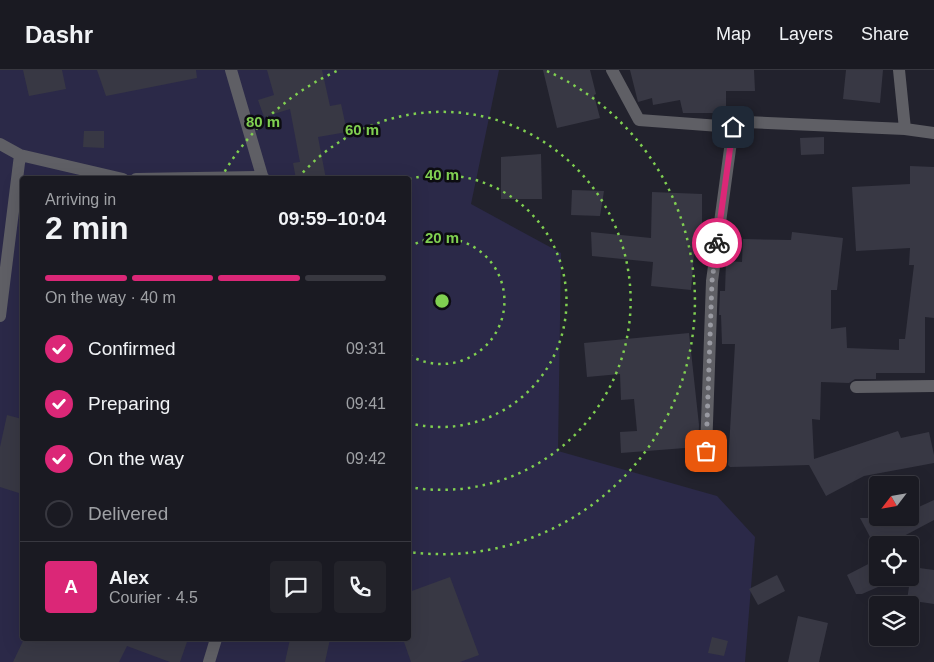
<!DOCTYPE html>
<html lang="en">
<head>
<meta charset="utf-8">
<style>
  :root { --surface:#1a1a22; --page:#23232a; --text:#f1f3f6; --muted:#9fa1a5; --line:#383840; --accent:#db2777 }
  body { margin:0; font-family:Arial,sans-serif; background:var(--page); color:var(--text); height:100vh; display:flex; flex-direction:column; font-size:19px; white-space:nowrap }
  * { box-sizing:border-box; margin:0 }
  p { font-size:16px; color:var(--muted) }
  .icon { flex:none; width:28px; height:28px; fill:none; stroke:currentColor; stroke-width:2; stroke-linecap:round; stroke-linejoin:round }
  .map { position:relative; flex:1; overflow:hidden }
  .panel { position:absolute; left:20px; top:106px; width:391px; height:465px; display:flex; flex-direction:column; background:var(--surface); border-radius:5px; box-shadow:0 5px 20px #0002,0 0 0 1px var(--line) }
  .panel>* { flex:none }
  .needle { width:32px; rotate:239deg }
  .controls { position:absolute; left:869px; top:406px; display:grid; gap:10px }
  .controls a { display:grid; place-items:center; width:50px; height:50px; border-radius:5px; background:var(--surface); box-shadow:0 5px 20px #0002,0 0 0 1px var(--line); font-size:25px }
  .pin { position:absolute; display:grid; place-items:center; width:42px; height:42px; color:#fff; margin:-21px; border-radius:10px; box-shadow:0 2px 8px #0006 }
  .courier { position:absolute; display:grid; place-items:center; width:50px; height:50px; margin:-25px; border:4px solid #db2777; border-radius:50%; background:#fff; color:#222; box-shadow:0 1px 6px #0007 }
  .headline em { font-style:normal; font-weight:700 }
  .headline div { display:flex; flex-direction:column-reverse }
  .headline { display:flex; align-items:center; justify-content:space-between; height:85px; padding:0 25px }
  h1 { font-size:32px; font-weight:700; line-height:38px }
  .bar { display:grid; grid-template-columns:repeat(4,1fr); gap:8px 5px; align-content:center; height:60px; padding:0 25px }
  .bar i { height:6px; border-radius:4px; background:var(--line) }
  .bar .selected { background:var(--accent) }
  .bar p { grid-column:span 4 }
  .line { display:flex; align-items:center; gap:12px; padding:0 25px; border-top:1px solid var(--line) }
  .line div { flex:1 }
  .round { display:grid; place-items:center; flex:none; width:52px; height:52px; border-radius:5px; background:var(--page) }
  ol { padding:0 25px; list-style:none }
  li { display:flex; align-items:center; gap:15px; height:55px }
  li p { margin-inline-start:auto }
  li .icon { padding:5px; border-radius:50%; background:var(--accent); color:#fff; stroke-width:4 }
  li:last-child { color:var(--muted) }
  li i { width:28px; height:28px; border:2px solid var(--line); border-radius:50% }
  header { display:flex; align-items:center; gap:30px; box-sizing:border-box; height:70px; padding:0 25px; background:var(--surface); border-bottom:1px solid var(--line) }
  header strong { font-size:24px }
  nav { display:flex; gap:28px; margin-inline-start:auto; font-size:18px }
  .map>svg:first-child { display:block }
  .green { fill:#2b2948; fill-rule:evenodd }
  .building { fill:#383844 }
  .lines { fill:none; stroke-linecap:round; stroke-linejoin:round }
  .street { stroke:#5f5f65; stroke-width:12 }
  .done { stroke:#999aa2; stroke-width:5; stroke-dasharray:0 9 }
  .route { stroke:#db2777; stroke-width:6 }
  .ring { fill:none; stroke:#80d051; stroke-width:2.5; stroke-dasharray:2.5 5 }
  .centre { fill:#80d051; stroke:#0c0c11; stroke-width:2.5 }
  .ring-label { font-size:15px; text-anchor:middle; font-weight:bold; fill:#80d051; stroke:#0c0c11; stroke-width:5; stroke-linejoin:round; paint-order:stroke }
</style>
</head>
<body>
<header>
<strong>Dashr</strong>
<nav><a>Map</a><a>Layers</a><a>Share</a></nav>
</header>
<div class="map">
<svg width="934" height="592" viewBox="0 0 934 592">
  <rect width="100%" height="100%" fill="#22222d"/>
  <path class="green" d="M0,0H499L471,134L561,183L558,381L717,426L755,467L745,592H0ZM22,109H409V569H22Z"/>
  <path class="building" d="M23,0H62L66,19L29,26Z
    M97,0H196L197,8L106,26Z
    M267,0H322L330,36L341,34L347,62L318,67L326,109H296L293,93L300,92L290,39L264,47L258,30L274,25Z
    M543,0H590L596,24L594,25L600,48L557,58Z
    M630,0H754L755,21H726V43H683L680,30L653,35L652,28L638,32Z
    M846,0H883L880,33L843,29Z
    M84,61H104V78L83,77Z
    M824,67V84L801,85L800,68Z
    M541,84L542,129H501V87Z
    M910,96L934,97V248L925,247V303H876V309H855L849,313L821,312L820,350L812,349L814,389L898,361L901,368L929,362L934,385V393L864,406L826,426L809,395L730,397L728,395L735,274H722L721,245H719L720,221H725L726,191L742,192L743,169L791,170L792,162L843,168L837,220H831V259L846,257L847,278L899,280V269H905L914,195H909L910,178L856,181L852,117L910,114Z
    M572,120L604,121L600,146L571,145Z
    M652,122L702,124V165L700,185L694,184L691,220L651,216L653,192L592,186L591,162L651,168Z
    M689,263L699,355L698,377L621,383L620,362L637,361L634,329L621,330L620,304L587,307L584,273Z
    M7,345L22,349V424L0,417V377Z
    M934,430V450L887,475H878L877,480L860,448H910V441Z
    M878,489V517L862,524H856L847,505Z
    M912,497L934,500V534L907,530Z
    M777,505L785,521L758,535L749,519Z
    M450,507L479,585L460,592H411L403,569H409V522Z
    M798,546L828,553L819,592H788Z
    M712,567L728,571L724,586L708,583Z
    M24,569H188L180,592H170L127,576L119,592H13Z
    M290,569H330L325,592H285Z"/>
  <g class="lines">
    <path class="street" d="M231,0L263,109
      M612,0L639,50L733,57L712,211L706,381
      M899,0L905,59
      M746,52L905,59L934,63
      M0,74L20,85L123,109
      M136,109L263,107
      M0,246L20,85
      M856,317L934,316
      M209,592L216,569"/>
  </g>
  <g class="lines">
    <path class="done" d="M706,381L712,211L717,173"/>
    <path class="route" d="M717,173L733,57"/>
  </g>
  <g class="ring">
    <path d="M409 177A63 63 0 1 1 409 285"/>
    <path d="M409 109A126 126 0 1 1 409 353"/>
    <path d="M298 108A189 189 0 1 1 409 417"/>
    <path d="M221 108A253 253 0 0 1 337 1M547 1A253 253 0 0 1 409 482"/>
  </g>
  <circle cx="442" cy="231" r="8" class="centre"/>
  <g class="ring-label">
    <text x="263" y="57">80 m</text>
    <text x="362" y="65">60 m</text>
    <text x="442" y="110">40 m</text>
    <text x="442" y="173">20 m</text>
  </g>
</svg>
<div class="controls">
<a><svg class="needle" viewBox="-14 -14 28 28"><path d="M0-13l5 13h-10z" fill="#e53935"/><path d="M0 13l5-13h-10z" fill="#9fa1a5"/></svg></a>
<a><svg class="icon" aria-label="locate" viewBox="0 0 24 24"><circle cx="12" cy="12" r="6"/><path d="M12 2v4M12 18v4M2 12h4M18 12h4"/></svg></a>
<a><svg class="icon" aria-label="layers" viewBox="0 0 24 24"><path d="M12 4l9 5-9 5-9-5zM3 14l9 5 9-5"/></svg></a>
</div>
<div class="pin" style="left:706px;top:381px;background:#ea580c"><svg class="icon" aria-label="bag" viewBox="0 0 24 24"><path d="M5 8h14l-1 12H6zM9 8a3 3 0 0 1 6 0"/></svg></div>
<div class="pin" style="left:733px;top:57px;background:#1f2937"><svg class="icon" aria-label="home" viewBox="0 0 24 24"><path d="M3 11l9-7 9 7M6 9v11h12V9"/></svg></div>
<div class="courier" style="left:717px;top:173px"><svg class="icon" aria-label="bike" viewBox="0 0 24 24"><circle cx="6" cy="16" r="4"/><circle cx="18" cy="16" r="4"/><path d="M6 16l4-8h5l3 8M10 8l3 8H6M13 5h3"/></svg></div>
<section class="panel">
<div class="headline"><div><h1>2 min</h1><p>Arriving in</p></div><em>09:59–10:04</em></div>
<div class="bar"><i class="selected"></i><i class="selected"></i><i class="selected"></i><i></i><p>On the way · 40 m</p></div>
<ol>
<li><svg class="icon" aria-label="check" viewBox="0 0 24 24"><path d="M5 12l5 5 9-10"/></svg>Confirmed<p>09:31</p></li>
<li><svg class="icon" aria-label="check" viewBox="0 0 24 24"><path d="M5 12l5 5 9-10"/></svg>Preparing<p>09:41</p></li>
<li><svg class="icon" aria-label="check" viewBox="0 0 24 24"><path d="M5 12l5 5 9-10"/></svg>On the way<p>09:42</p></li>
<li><i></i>Delivered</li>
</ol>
<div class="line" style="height:90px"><b class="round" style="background:var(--accent);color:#fff">A</b><div><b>Alex</b><p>Courier · 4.5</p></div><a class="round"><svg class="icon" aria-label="chat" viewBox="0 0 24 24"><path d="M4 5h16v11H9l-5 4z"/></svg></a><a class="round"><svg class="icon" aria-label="phone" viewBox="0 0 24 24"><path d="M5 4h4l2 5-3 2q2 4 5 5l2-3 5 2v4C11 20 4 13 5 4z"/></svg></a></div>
</section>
</div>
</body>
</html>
